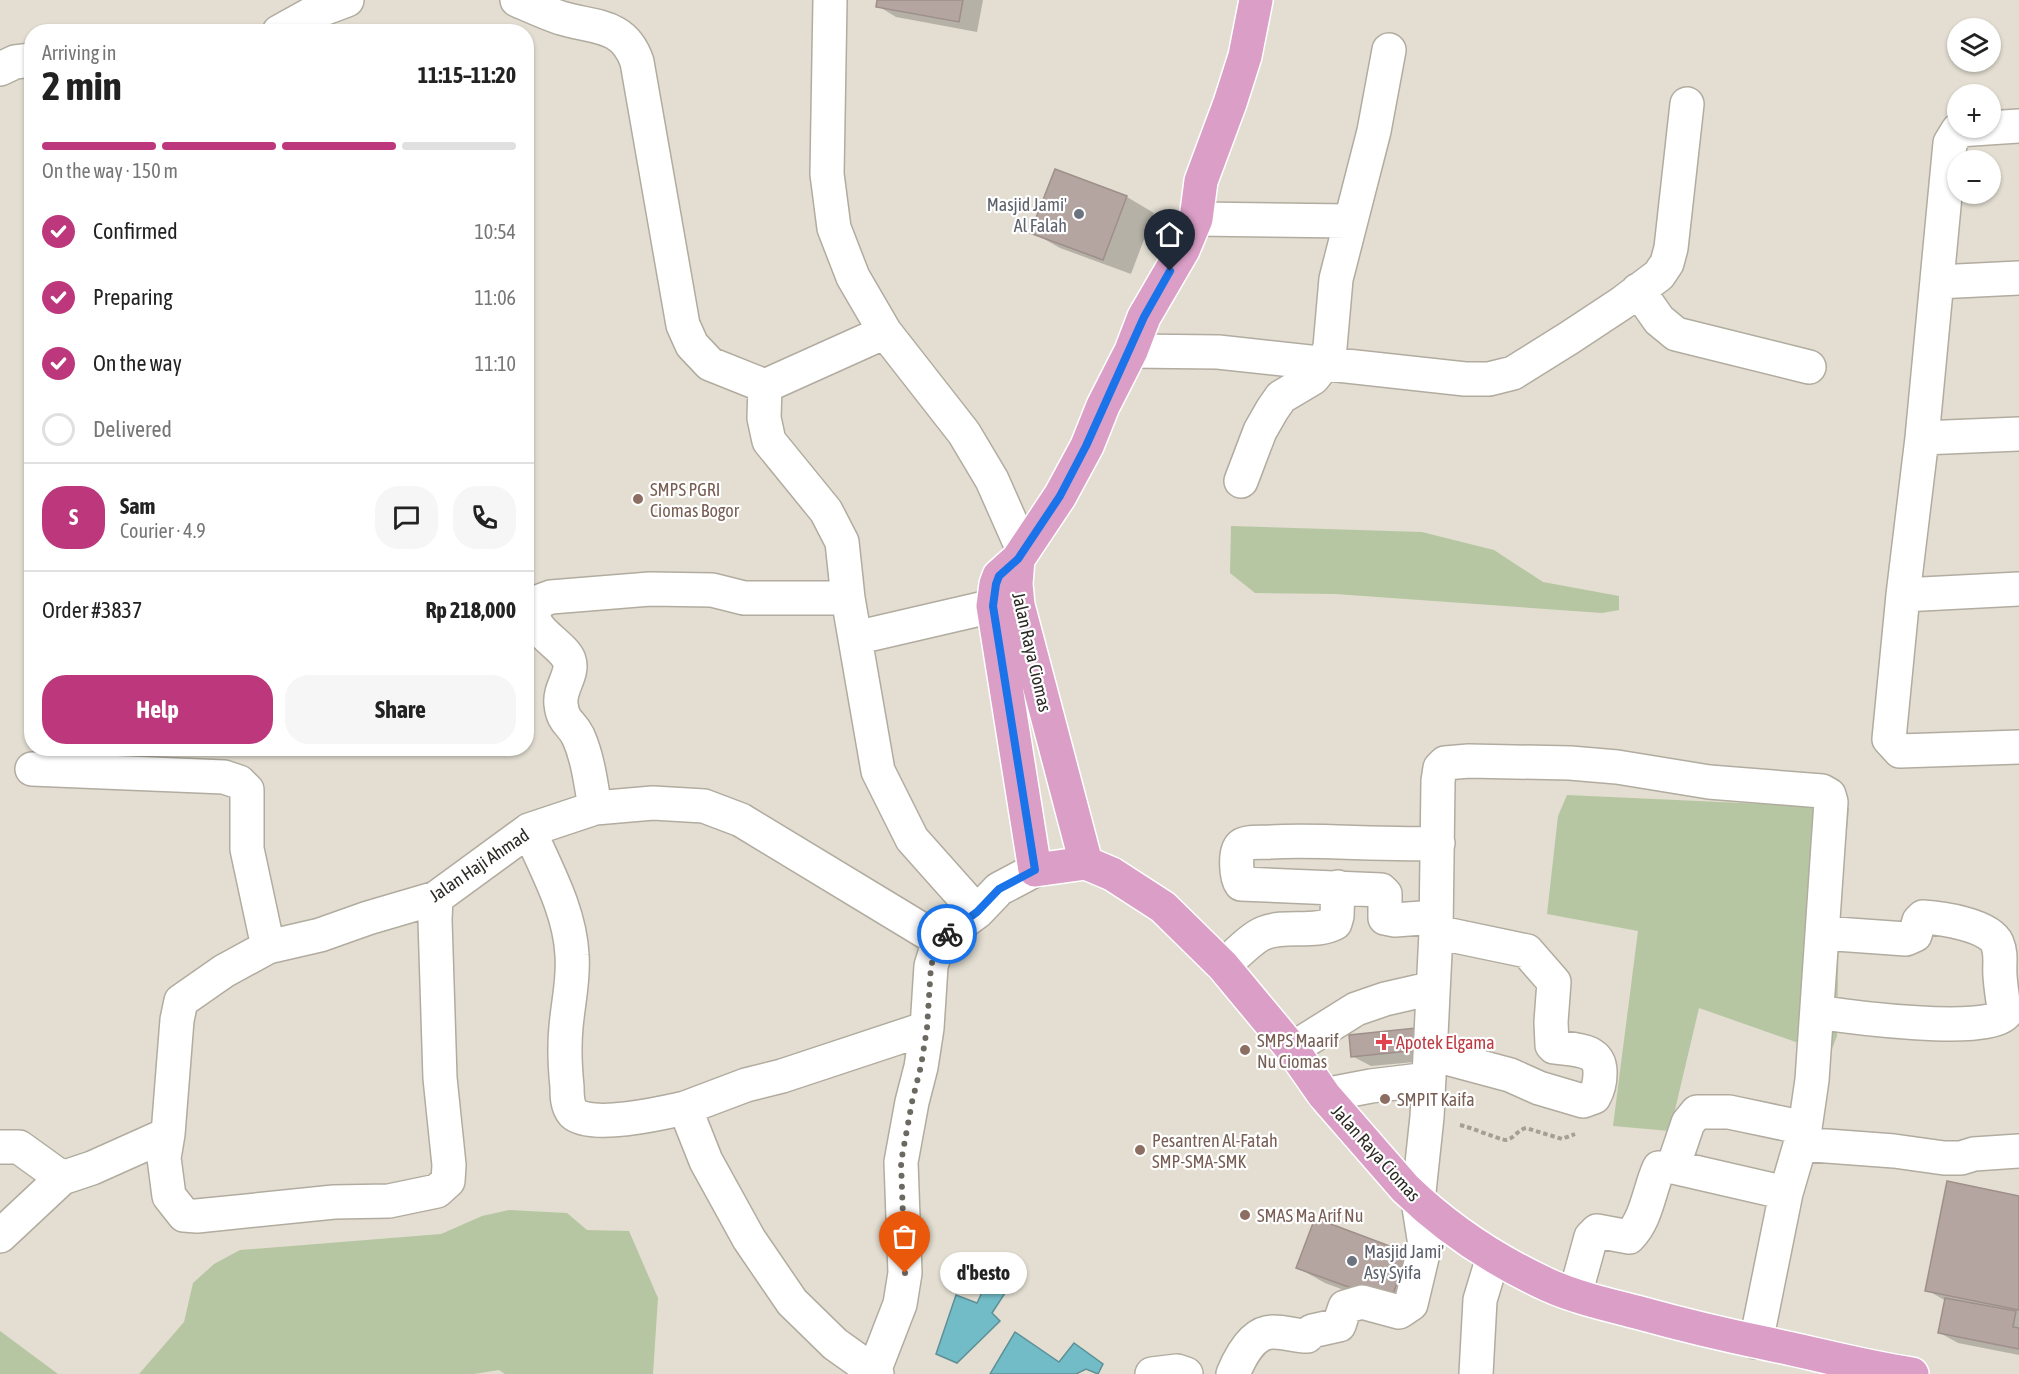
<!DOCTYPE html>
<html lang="en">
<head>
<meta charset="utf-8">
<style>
  :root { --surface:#fff; --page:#f6f6f6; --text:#222; --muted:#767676; --line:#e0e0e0; --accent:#bc377c }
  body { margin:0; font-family:"Asap Condensed",sans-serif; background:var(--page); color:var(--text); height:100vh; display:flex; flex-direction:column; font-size:22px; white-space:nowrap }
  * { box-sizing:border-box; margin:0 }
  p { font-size:20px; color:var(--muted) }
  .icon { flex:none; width:33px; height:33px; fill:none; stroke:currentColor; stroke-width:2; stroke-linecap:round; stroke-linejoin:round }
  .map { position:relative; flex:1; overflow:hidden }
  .sheet { position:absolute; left:24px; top:24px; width:510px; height:732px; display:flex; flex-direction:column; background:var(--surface); border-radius:24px; box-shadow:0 2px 4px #0004 }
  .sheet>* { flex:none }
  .buttons { position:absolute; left:1947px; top:18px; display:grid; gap:12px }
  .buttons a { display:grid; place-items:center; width:54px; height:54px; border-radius:50%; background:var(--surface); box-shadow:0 2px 4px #0004; font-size:30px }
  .pin { position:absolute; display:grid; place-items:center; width:51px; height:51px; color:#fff; margin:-62px -26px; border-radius:50% 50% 50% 0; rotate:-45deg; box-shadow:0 0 6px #0007 }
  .pin .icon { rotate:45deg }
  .courier { position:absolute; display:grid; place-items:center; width:60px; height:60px; margin:-30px; border:4px solid #1a73e8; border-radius:50%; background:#fff; color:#222; box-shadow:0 2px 8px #0007 }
  .bubble { position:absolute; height:42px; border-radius:21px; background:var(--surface); box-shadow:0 2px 4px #0004; font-size:20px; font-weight:700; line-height:42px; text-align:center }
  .headline em { font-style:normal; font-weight:700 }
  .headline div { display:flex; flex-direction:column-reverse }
  .headline { display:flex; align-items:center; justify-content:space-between; height:102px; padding:0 18px }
  h1 { font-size:39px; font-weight:700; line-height:45px }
  .bar { display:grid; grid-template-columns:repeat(4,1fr); gap:9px 6px; align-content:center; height:72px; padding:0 18px }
  .bar i { height:8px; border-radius:4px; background:var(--line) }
  .bar .on { background:var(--accent) }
  .bar p { grid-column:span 4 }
  .line { display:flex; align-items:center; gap:15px; padding:0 18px; border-top:2px solid var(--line) }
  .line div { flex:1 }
  .round { display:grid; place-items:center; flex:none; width:63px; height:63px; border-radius:24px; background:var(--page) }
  ol { padding:0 18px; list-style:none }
  li { display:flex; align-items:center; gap:18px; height:66px }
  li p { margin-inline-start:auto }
  li .icon { padding:6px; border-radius:50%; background:var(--accent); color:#fff; stroke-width:4 }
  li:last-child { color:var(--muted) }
  li i { width:33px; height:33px; border:3px solid var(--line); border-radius:50% }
  .button { display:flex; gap:12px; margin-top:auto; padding:12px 18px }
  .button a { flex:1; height:69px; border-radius:24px; background:var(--accent); color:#fff; font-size:24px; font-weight:700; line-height:69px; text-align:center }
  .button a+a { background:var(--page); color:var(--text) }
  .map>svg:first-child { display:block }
  .green { fill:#b6c6a2 }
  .water { fill:#72bcc7; stroke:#5d9096; stroke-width:1.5 }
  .shadow { fill:#0003 }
  .building { fill:#b4a5a1; stroke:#9e8f8a; stroke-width:1.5 }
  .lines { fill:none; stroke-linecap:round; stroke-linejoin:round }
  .minor-casing { stroke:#b1ac9f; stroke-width:36 }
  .major-casing { stroke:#fff; stroke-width:36 }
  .path { stroke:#a39f95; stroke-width:4; stroke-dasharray:4.5 3; stroke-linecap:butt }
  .minor { stroke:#fff; stroke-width:33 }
  .major { stroke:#db9fc7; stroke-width:33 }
  .done { stroke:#6c6961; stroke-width:6; stroke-dasharray:0 10.8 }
  .route { stroke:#1a73e8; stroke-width:8 }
  .worship-dot { fill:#6b7280; stroke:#fff; stroke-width:2 }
  .education-dot { fill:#8d6e63; stroke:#fff; stroke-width:2 }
  .health-dot { fill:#e0444e; stroke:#fff; stroke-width:2 }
  .labels { text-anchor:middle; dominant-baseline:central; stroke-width:4.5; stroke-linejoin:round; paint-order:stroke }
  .worship-label { font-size:18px; fill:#5b616d; stroke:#fff; text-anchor:end }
  .education-label { font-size:18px; fill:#785e54; stroke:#fff; text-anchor:start }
  .street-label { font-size:18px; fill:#2c2a25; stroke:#fff }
  .health-label { font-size:18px; fill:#be3a42; stroke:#fff; text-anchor:start }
</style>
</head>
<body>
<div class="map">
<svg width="2019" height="1374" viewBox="0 0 2019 1374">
  <rect width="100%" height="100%" fill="#e3ded1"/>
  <path class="green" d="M1231,526L1422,532L1494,550L1543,582L1619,596V610L1602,613L1335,594L1255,593L1230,573Z
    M1567,795L1849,808L1839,919L1837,1036L1830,1054L1699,1008L1670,1131L1613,1126L1638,931L1547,914L1558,816Z
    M509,1210L567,1213L587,1230L629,1231L658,1298L653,1374H505L499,1370L474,1374H139L184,1322L193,1283L214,1264L240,1250L441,1234L482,1216Z
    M0,1331L58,1374H0Z"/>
  <path class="water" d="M1001,1281L1009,1287L992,1313L1000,1321L957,1363L936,1354L956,1295L977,1303L984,1288Z
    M1015,1332L1059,1362L1074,1343L1103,1364L1098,1374L1086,1369L1076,1374H990Z"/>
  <path class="shadow" d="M879,0H983L977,32L896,17L878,6Z
    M1055,171L1127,197L1154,213L1131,274L1060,248L1032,232Z
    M1416,1030L1436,1060L1371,1066L1352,1056Z
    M2019,1197V1355L1958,1343L1940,1333L1946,1301L1927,1290Z
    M1408,1254L1417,1317L1325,1283L1298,1268Z"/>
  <path class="building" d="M877,0H963L959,22L876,7Z
    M1055,169L1127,196L1103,260L1030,233Z
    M1416,1028L1418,1050L1351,1057L1349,1035Z
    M1947,1181L2019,1196V1310L1925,1291Z
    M1315,1218L1408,1253L1390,1302L1296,1268Z
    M1945,1298L2016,1311L2013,1327L2019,1328V1349L1938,1333Z"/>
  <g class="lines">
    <defs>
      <path id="minor" d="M517,0C531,6 546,13 561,18C594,28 624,23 637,62L683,325L692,345L710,364L765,386L885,332
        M830,0L827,174L834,228L853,277L885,332L964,433L992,480L1023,550
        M279,32L315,12L347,0
        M0,69L15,62L32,60
        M2019,126L1958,130L1950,143L1922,438L1903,595L1889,739L1900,751L2019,747
        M1196,219L1349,221
        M1937,282L2019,278
        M1638,290L1659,320L1676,334L1809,367
        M1131,351L1218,352L1465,379H1489L1513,373L1569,338L1622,303L1659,275L1667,263L1671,248L1687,104
        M1922,438L2019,434
        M1241,481L1260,431L1272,410L1281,397L1313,378L1324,364L1330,347L1336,279L1374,131L1389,50
        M1903,595L2019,589
        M848,598L878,771L912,839L977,912
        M855,638L993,606
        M32,769L224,777L239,782L247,790V849L268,947
        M595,808C591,784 588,758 578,736C571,722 563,723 561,704C559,688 574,674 569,660C563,645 532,631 534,614C534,610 538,605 540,601L551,597L650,589L712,590L744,598H848L842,542L826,511L769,441L764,418L765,386
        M529,830C546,869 570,911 572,955C574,979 568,1003 566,1027C564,1047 565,1067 567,1087C567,1095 567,1106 573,1113C590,1130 663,1113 685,1108
        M436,898L435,920L440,1078L449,1165L448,1181L437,1191L389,1201L334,1202L197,1216L184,1215L169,1196L164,1158L168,1134L177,1020L181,1001L224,971L268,947L320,935L368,918L436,898L529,830L595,808L653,803L704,806L741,820L939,940
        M1435,917L1395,920L1385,918V894L1381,890L1241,884C1236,877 1234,850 1242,845C1249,841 1262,843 1270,842C1326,839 1382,846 1438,843
        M1223,966C1234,957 1251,938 1264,933C1285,924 1315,934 1335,923L1337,916L1338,887
        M1818,1012C1849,1017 1986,1035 2005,1014C2003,1002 2001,989 2000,976C1999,965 2002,954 1997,943C1989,925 1941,918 1923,917L1919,921L1915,935L1906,939L1822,933
        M1292,1049L1356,1009L1385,999L1433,988
        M1430,1059L1443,1057L1510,1075L1539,1088L1583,1101L1594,1097C1598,1090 1600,1082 1600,1074C1601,1048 1575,1050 1554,1047L1552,1045L1551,1022L1554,982L1527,951L1436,932
        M1324,1095L1371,1086L1429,1079
        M1800,1144L1894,1151L1944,1158H1961L1974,1154L2019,1151
        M0,1147H19L62,1178L92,1168L168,1134
        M1786,1193L1673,1167L1688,1123L1697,1112H1729L1805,1128
        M0,1236L62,1178
        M1575,1295L1591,1237L1597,1231L1629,1237C1647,1219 1649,1190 1659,1168L1673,1167
        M873,1374L900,1304L905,1273L901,1162L912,1102L921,1067L927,1028L931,966L939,940L977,912L999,889L1035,870
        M877,1374L835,1344L792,1302L749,1239L706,1161L685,1108L746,1085L782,1076L927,1028
        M1152,1374L1177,1371L1186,1374
        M1233,1374C1240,1357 1253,1331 1274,1332C1285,1332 1296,1336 1307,1336L1312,1331L1339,1325L1345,1307L1362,1302L1399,1312L1411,1304L1425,1245L1418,1201L1427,1117L1436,932L1438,781L1440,768L1445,763L1469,761L1570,763L1617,767L1709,782L1822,791L1829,795L1831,802L1812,1080L1805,1128L1786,1193L1756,1342
        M1476,1374L1480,1300L1493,1257"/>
      <path id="major" d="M1256,0L1245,56L1230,103L1201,181L1196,219L1183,250L1144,317L1131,351L1103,406L1087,446L1060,496L1018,559L999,576L996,584L993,606L1035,870L1086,863L1112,874L1163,907L1223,966L1292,1049L1324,1095L1405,1188C1446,1228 1496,1261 1548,1285C1577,1298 1609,1305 1640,1313C1683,1325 1725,1335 1769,1344C1817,1354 1864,1367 1912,1374
        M1018,559L1016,584L1018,605L1086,863"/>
    </defs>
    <use href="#minor" class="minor-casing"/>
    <use href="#major" class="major-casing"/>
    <path class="path" d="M1460,1125C1470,1127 1500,1140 1506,1140C1514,1139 1517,1130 1526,1128L1562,1139L1575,1134"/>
    <use href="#minor" class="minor"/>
    <use href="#major" class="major"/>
  </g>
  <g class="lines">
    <path class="done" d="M905,1273L901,1162L912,1102L921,1066L927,1028L931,966L939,940L947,934"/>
    <path class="route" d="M947,934L977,912L999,889L1035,870L993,606L996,584L999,576L1018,559L1060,496L1086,446L1144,317L1170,271"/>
  </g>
  <g class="worship-dot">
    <circle cx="1079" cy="214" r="6"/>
    <circle cx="1352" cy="1261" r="6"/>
  </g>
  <g class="education-dot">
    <circle cx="638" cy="499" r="6"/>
    <circle cx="1245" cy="1050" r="6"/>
    <circle cx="1385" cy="1099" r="6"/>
    <circle cx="1140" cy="1150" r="6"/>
    <circle cx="1245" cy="1215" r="6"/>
  </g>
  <path class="health-dot" d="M1381 1033h6v6h6v6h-6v6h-6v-6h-6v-6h6z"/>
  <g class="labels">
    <g class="worship-label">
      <text x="1067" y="204">Masjid Jami'<tspan x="1067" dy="21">Al Falah</tspan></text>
      <text x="1364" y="1251" text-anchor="start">Masjid Jami'<tspan x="1364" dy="21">Asy Syifa</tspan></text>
    </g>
    <g class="education-label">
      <text x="650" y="489">SMPS PGRI<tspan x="650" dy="21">Ciomas Bogor</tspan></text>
      <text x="1257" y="1040">SMPS Maarif<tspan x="1257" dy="21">Nu Ciomas</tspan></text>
      <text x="1397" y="1099">SMPIT Kaifa</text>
      <text x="1152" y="1140">Pesantren Al-Fatah<tspan x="1152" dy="21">SMP-SMA-SMK</tspan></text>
      <text x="1257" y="1215">SMAS Ma Arif Nu</text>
    </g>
    <g class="street-label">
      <text transform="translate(1032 652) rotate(77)">Jalan Raya Ciomas</text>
      <text transform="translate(479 865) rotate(-34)">Jalan Haji Ahmad</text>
      <text transform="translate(1376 1153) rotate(48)">Jalan Raya Ciomas</text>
    </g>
    <g class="health-label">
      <text x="1396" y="1042">Apotek Elgama</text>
    </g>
  </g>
</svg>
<div class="buttons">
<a><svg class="icon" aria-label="layers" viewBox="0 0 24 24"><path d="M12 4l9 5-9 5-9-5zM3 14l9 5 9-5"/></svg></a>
<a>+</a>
<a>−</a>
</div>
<div class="pin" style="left:905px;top:1273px;background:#ea580c"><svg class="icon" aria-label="bag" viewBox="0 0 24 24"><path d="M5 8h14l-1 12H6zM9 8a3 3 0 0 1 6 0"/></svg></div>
<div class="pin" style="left:1170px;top:271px;background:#1f2937"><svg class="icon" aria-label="home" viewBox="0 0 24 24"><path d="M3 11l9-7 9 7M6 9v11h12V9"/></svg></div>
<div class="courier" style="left:947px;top:934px"><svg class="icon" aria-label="bike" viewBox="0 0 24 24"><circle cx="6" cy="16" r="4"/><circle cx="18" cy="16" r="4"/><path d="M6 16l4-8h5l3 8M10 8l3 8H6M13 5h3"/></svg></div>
<div class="bubble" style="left:940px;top:1252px;width:87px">d'besto</div>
<section class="sheet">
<div class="headline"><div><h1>2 min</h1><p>Arriving in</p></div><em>11:15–11:20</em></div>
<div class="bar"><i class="on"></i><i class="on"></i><i class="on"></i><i></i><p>On the way · 150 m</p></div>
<ol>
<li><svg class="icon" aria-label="check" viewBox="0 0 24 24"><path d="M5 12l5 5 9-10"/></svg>Confirmed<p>10:54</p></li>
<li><svg class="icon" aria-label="check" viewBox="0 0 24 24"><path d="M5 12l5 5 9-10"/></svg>Preparing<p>11:06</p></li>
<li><svg class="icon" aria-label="check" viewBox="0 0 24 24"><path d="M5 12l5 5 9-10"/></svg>On the way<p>11:10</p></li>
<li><i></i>Delivered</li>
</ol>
<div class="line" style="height:108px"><b class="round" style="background:var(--accent);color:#fff">S</b><div><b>Sam</b><p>Courier · 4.9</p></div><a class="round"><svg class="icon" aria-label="chat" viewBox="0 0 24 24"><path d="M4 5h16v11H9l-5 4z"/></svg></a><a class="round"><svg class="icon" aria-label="phone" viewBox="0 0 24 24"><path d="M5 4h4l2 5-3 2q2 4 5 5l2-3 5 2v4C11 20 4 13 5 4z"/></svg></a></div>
<div class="line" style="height:78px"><div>Order #3837</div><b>Rp 218,000</b></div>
<div class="button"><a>Help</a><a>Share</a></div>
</section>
</div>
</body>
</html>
